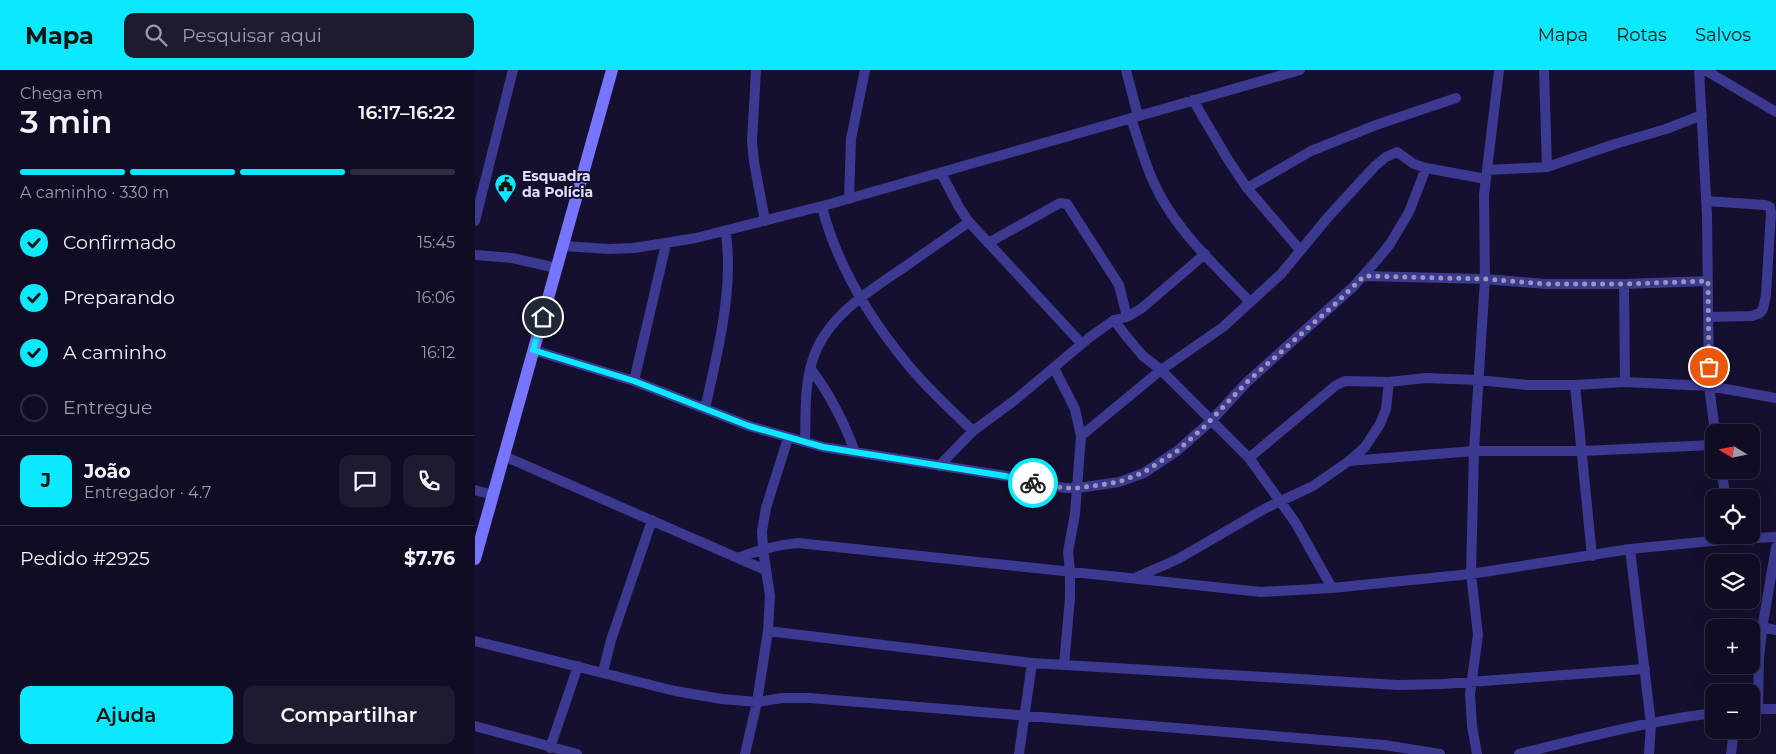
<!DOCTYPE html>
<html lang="pt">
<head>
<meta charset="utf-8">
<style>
  :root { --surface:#100c23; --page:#1e1a30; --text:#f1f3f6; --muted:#9c9ba6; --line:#302c41; --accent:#0ae9ff }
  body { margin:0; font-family:Montserrat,sans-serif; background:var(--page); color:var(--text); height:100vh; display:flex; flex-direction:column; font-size:19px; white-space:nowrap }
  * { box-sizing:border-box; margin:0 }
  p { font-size:16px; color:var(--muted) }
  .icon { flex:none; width:28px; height:28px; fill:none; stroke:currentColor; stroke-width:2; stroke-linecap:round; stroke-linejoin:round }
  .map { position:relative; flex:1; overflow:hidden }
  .side { display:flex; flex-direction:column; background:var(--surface); width:475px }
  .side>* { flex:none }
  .needle { width:32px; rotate:280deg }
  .controls { position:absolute; left:1230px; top:354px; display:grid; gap:10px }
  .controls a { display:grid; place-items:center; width:55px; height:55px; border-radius:10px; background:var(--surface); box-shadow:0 5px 20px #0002,0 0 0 1px var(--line); font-size:25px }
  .pin { position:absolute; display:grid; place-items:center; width:42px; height:42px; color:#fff; margin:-21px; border:2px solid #fff; border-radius:50%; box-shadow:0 1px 5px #0007 }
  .courier { position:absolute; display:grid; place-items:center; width:50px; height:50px; margin:-25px; border:4px solid #0ae9ff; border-radius:50%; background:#fff; color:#222; box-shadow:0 1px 6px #0007 }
  .head em { font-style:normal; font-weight:600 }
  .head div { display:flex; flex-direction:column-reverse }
  .head { display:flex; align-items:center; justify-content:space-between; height:85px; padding:0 20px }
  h1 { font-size:32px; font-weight:600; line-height:38px }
  .bar { display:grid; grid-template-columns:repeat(4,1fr); gap:8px 5px; align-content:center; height:60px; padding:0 20px }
  .bar i { height:6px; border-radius:4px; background:var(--line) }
  .bar .selected { background:var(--accent) }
  .bar p { grid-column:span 4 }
  .line { display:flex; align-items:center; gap:12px; padding:0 20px; border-top:1px solid var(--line) }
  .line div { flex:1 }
  .round { display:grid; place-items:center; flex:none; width:52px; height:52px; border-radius:10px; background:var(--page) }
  ol { padding:0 20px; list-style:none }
  li { display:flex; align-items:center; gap:15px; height:55px }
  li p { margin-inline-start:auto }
  li .icon { padding:5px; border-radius:50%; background:var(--accent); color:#111; stroke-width:4 }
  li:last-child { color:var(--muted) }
  li i { width:28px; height:28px; border:2px solid var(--line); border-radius:50% }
  .cta { display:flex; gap:10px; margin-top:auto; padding:10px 20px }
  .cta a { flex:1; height:58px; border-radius:10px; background:var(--accent); color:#111; font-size:20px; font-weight:600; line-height:58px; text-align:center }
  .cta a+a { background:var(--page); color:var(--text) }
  header { display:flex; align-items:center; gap:30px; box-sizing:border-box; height:70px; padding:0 25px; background:var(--accent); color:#111 }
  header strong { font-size:24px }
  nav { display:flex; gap:28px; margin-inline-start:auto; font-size:18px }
  .search { width:350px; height:45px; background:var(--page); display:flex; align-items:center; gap:12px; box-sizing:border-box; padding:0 18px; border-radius:10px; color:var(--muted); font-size:19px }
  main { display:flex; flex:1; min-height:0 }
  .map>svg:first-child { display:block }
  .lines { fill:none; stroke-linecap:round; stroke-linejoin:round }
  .minor { stroke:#3b3990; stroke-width:10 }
  .secondary { stroke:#7775ff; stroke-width:12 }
  .done { stroke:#9a96b6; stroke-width:5; stroke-dasharray:0 9 }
  .route { stroke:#0ae9ff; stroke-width:6 }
  .labels { text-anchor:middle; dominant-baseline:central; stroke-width:4; stroke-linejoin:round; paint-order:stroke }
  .poi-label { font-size:14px; font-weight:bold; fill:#e1deff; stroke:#15102f; text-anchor:start }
</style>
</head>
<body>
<header>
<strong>Mapa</strong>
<div class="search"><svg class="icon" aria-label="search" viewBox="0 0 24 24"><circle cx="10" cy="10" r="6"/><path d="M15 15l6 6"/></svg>Pesquisar aqui</div>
<nav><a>Mapa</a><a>Rotas</a><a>Salvos</a></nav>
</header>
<main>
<section class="side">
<div class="head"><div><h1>3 min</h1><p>Chega em</p></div><em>16:17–16:22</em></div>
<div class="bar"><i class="selected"></i><i class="selected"></i><i class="selected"></i><i></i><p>A caminho · 330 m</p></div>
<ol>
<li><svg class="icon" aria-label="check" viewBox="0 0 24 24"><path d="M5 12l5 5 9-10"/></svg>Confirmado<p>15:45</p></li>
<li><svg class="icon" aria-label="check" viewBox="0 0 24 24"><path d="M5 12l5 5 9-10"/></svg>Preparando<p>16:06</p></li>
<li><svg class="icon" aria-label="check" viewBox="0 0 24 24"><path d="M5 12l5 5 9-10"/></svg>A caminho<p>16:12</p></li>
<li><i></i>Entregue</li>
</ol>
<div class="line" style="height:90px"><b class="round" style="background:var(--accent);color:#111">J</b><div><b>João</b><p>Entregador · 4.7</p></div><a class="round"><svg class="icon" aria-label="chat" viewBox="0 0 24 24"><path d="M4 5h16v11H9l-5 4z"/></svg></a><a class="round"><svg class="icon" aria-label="phone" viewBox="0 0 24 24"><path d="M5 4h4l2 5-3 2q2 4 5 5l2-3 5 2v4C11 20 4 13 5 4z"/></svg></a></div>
<div class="line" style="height:65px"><div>Pedido #2925</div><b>$7.76</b></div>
<div class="cta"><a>Ajuda</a><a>Compartilhar</a></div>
</section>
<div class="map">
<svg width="1301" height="684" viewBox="0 0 1301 684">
  <rect width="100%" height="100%" fill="#15102f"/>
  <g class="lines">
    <path class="minor" d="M281,0L277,71L279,92L290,151
      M651,0L663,46
      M1069,0L1072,97
      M1224,0L1232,145L1234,316L1240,362
      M1230,0L1301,42
      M718,30L752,88L772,118L825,180
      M656,48C665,75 672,102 686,127C708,167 744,199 775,232
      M1012,100L1072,97L1140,74L1191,59L1227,45
      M466,103L484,137L494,152L607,274
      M772,118L836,81L901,55L981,28
      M374,129L376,69L390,0
      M1231,131L1290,135L1295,137L1296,143L1291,225L1288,239L1285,243L1277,246L1233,247
      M347,137C362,196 395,249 434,296C453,319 476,340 498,361
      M0,151L38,0
      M513,173L585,133L592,134L644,215L652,247
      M88,176L134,179L159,178L221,168L355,134L825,0
      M0,185L37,188L82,198
      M889,206L1010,209L1071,214H1149L1233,211
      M1149,214L1150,312
      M639,250L651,266L668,286L686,300L774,388L820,452L857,518
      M58,280L159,311L274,356L348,377L531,406L590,418H603L644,412L669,403L702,381L736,351L772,312L878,217L902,190L915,174L934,142L951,98
      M335,298C355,324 369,352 380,382
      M579,298L600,339L606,366L600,444L593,482L595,501V528L589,595
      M159,311L191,174
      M1100,315L1117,486
      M230,339C240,293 253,243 253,195C253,184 252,172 251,161
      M606,366L686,300L748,257L806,204L854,146L900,96L911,87L922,82L939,94L951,98L1011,109
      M330,372C331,346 329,317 337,292C350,247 394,221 431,196C452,181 473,167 494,152
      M29,386L290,500
      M774,388L860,316L870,311L914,312L951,308L1003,310L1052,315H1100L1150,312L1234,316L1301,328
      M874,391L999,381H1107L1239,375
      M464,396L498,361L540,330L615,267L639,250L652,247L667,238L730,184
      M1246,400L1251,428
      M0,420L18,425
      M1155,479L1176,654L1174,684
      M263,488C283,480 301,475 323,473L786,522L857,518L996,504L1155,479L1257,469L1301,467
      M662,507L703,489L791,438L838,416L874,391L890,377L905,354L911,339L914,312
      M1287,557L1301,560
      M293,561L557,593L923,615L968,614L1170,599
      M0,571L200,621L247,629L282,632L307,628H334L909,675L965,684
      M128,602L136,570L177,450
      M1277,639H1301
      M1283,639L1284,588L1288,553L1301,477
      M0,656L102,684
      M75,678L103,596
      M270,684L282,632L293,561L295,526L288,479L287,461L291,438L313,368
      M544,684L557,593
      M1002,684L997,656L995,624L1003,565L996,504L999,381L1010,209L1009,125L1024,0
      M1044,684C1108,668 1173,651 1239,643
      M1256,684L1259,660"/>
    <path class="secondary" d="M0,489L137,0"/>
  </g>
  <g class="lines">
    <path class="done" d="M558,413L590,418H603L644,412L669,402L702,381L728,358L772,312L859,235L889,206L1010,209L1071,214H1149L1233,211L1234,297"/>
    <path class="route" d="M68,247L58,280L159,311L274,356L348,377L530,406L558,413"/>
  </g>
  <defs>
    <symbol id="civic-pin" viewBox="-11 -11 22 30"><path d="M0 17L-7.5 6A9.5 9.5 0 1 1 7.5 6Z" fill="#0ae9ff" stroke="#15102f"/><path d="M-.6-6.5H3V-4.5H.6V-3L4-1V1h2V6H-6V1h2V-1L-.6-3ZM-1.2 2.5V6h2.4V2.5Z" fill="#111"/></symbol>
  </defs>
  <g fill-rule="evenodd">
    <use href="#civic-pin" x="18" y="102" width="25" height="34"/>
  </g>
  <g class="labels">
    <g class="poi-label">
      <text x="47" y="106">Esquadra<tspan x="47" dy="16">da Polícia</tspan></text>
    </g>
  </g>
</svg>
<div class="controls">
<a><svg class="needle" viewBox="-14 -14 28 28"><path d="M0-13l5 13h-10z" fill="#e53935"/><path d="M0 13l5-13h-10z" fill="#9c9ba6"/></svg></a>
<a><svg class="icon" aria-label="locate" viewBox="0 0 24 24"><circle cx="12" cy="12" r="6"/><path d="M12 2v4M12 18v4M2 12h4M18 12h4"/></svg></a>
<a><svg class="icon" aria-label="layers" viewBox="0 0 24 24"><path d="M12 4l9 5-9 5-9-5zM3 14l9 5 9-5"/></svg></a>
<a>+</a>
<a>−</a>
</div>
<div class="pin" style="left:1234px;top:297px;background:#ea580c"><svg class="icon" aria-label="bag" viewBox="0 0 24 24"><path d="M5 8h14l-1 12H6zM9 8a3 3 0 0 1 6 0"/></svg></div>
<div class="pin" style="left:68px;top:247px;background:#1f2937"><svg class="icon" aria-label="home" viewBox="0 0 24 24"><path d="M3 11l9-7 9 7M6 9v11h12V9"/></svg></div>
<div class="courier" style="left:558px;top:413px"><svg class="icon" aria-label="bike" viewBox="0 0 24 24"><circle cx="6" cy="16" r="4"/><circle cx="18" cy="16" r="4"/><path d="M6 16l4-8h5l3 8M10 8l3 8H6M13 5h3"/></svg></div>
</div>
</main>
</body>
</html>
